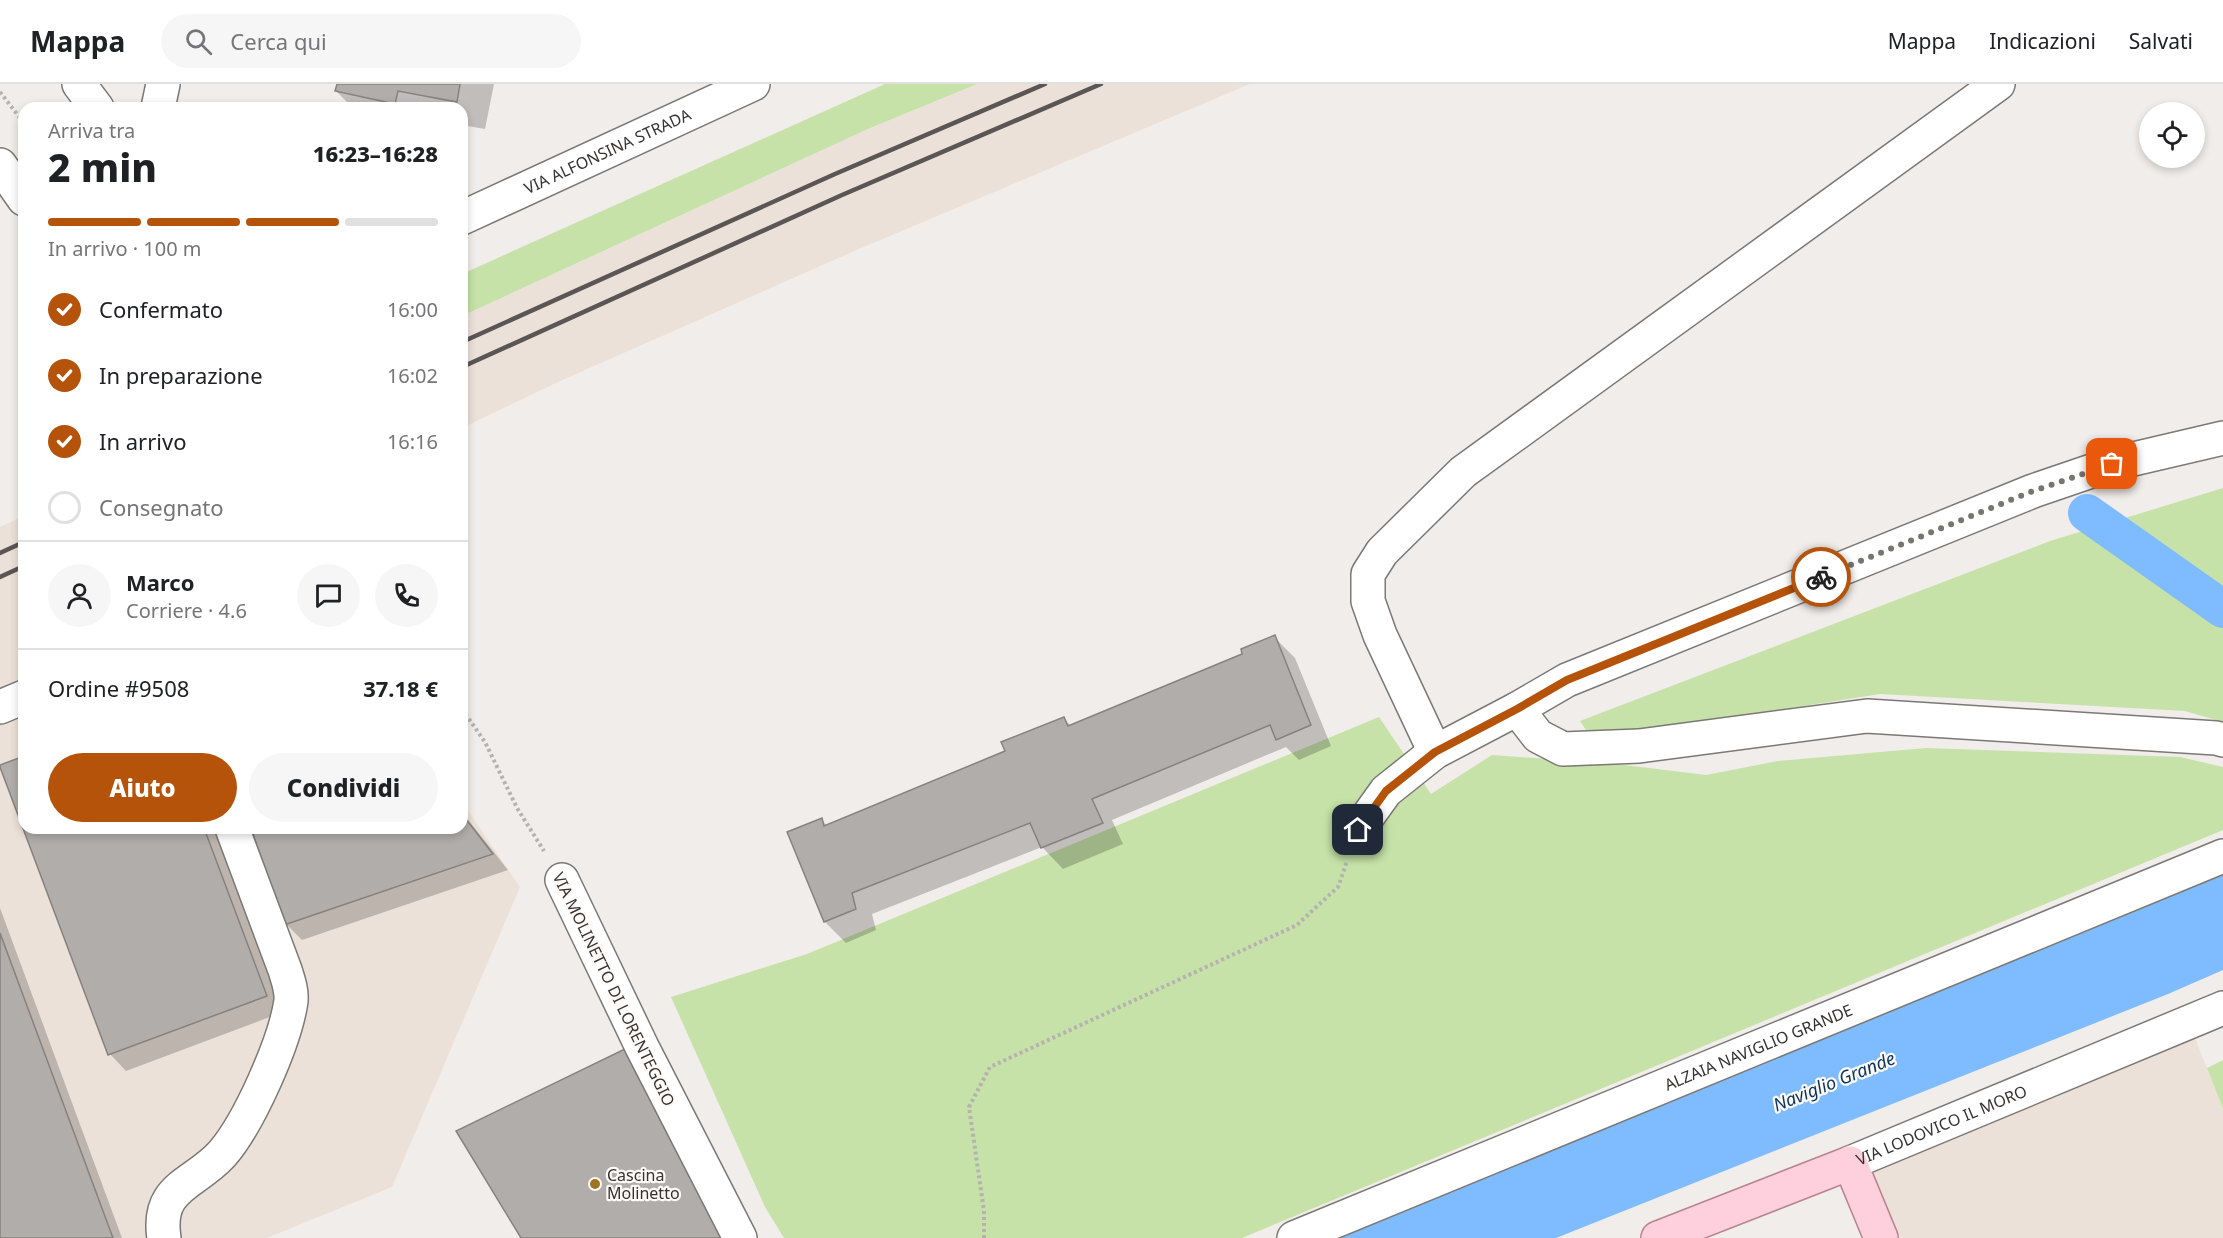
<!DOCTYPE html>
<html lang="it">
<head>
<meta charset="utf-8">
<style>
  :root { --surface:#fff; --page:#f6f6f6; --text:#202124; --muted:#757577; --line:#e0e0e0; --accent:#b45309 }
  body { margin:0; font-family:"Noto Sans",sans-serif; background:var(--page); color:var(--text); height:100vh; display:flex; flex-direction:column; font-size:22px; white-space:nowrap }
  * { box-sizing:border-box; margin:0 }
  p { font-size:20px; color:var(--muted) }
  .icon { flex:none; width:33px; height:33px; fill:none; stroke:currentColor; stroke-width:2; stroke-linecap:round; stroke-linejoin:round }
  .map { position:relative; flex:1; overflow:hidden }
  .panel { position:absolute; left:18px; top:18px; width:450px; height:732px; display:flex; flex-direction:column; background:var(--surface); border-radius:18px; box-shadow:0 3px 9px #0003 }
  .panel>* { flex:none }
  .fabs { position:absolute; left:2139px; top:18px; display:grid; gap:12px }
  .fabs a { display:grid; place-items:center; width:66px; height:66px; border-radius:50%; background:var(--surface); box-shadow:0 3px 9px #0003; font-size:30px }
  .pin { position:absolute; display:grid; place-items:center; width:51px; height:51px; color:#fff; margin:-26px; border-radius:12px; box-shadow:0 3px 9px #0006 }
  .courier { position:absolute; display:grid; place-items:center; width:60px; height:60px; margin:-30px; border:4px solid #b45309; border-radius:50%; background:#fff; color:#222; box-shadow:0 2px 8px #0007 }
  .head em { font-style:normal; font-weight:800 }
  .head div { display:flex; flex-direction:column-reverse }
  .head { display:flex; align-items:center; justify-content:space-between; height:102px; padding:0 30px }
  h1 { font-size:39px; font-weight:800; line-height:45px }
  .bar { display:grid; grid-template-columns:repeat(4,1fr); gap:9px 6px; align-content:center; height:72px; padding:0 30px }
  .bar i { height:8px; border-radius:4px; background:var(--line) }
  .bar .on { background:var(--accent) }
  .bar p { grid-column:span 4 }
  .line { display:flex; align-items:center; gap:15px; padding:0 30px; border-top:2px solid var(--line) }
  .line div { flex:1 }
  .round { display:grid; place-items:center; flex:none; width:63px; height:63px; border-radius:32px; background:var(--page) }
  ol { padding:0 30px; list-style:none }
  li { display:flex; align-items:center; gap:18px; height:66px }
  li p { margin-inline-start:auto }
  li .icon { padding:6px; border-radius:50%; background:var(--accent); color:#fff; stroke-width:4 }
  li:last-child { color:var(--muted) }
  li i { width:33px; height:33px; border:3px solid var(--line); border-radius:50% }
  .cta { display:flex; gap:12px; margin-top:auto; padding:12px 30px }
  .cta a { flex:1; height:69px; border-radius:36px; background:var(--accent); color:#fff; font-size:24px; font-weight:800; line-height:69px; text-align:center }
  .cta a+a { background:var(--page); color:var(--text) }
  header { display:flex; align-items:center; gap:36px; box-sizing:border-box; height:84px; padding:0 30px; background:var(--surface); border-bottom:2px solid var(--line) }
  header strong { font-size:28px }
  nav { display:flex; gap:33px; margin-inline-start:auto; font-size:21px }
  .search { width:420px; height:54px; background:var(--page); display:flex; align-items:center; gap:15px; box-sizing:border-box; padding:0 21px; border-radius:33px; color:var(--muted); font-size:22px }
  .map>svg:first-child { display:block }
  .built { fill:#ece1d9 }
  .green { fill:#c6e2a8 }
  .water { fill:#7fbbff }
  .shadow { fill:#0003 }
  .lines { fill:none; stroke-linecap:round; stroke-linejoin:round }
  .canal { stroke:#7fbbff; stroke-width:38 }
  .building { fill:#b1adab; stroke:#85827f; stroke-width:1.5 }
  .minor-casing { stroke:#7b7875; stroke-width:36 }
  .major-casing { stroke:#b88492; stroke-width:36 }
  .path { stroke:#b5b2af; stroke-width:4; stroke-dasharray:3 3; stroke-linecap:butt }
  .minor { stroke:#fff; stroke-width:33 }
  .major { stroke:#fecfdd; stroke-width:33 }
  .rail { stroke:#595655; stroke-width:4.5 }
  .done { stroke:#777472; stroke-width:6; stroke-dasharray:0 10.8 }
  .route { stroke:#b45309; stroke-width:8 }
  .poi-dot { fill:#9f7424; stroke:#fefaf7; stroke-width:2 }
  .labels { text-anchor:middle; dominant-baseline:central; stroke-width:4.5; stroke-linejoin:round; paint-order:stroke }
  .street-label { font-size:16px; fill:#353332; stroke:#fefaf7 }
  .poi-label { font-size:16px; fill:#353332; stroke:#fefaf7; text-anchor:start }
  .water-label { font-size:18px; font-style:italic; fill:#0a355f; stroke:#fefaf7 }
</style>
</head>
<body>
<header>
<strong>Mappa</strong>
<div class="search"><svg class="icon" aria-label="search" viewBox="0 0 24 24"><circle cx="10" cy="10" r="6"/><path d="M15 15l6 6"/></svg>Cerca qui</div>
<nav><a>Mappa</a><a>Indicazioni</a><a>Salvati</a></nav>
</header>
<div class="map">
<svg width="2223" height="1154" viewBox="0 0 2223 1154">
  <rect width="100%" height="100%" fill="#f1edea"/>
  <path class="built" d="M977,0H1250L859,165L558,298L462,344V232L868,45Z
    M24,432V744H462V718L520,803L392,1103L267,1154H0V443Z
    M2193,949L2223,1025V1154H1886L1859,1087Z"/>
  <path class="green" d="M885,0H977L868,45L462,232V190Z
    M2223,404V638L2185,627L1880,610L1592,655L1580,637L2050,457Z
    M1379,633L1431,710L1492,671L1616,680L1706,691L1778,677L1926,664L2180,673L2223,683V746L1242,1154H784L765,1123L671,913L807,870Z
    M2223,976V1025L2207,984Z"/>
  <path class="water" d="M2223,788V886L2168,910L1556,1154H1338Z"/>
  <path class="shadow" d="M338,0H494L485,45L462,41V24H353L336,7Z
    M1274,553L1295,574L1331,662L1299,676L1286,663L1112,736L1123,760L1063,785L1042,763L872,830L876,846L846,859L825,838L822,736L827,742L1007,668L1064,635L1071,642L1244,571Z
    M462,728L508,786L302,856L286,840L253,744H462Z
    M25,744H214L283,928L126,987L110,970Z
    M0,824L122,1154H0Z"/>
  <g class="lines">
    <path class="canal" d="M2087,429L2223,525"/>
  </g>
  <path class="building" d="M337,0H460L457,18L398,7L395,20L335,7Z
    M1275,551L1311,641L1276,656L1270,641L1092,715L1103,739L1041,764L1030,739L852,809L856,825L824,838L787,748L822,734L824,742L1005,667L1001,658L1064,633L1068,642L1242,570L1241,565Z
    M24,672V744H204L267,912L108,971L0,683V681Z
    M462,730L493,770L284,841L251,744H462Z
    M0,849L113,1154H0Z
    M629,963L729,1154H521L456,1047Z"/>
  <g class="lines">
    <defs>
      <g id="minor">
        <path d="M79,0L97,24"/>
        <path d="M158,24L163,0"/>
        <path d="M0,81L24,115"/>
        <path id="s1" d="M462,134L753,0"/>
        <path d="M0,623L24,613"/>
        <path d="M1517,625L1538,652L1563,665L1639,662L1867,632L2216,654L2223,656"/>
        <path d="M1435,668L1380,551L1368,517V490L1382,468L1463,388L1998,0"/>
        <path d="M1358,746L1386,707L1435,668L1517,625L1567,596L2033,407L2112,380L2223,354"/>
        <path d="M562,796L642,963L740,1154"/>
        <path id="s2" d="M1850,1079L2223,924"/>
        <path d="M164,1154C156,1102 194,1101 222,1070C249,1039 285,958 291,917C292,906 288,896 285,886L232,744"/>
        <path id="s3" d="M1294,1154L2223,772"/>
      </g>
      <path id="major" d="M1658,1154L1850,1079L1881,1154"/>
    </defs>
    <use href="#minor" class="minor-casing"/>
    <use href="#major" class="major-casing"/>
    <path class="path" d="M0,8L24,39
      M462,625L485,658L517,724L544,767
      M984,1154V1127L969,1023L990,983L1297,841L1338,803L1347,777"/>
    <use href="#minor" class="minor"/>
    <use href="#major" class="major"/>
    <path class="rail" d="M462,258L835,90L1045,0
      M462,283L842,111L1101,0
      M0,469L24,458
      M0,493L24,482"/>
  </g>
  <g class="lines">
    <path class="done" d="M1821,493L2033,407L2112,380"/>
    <path class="route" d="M1358,746L1386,707L1435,668L1517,625L1567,596L1821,493"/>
  </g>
  <circle class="poi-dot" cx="595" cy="1100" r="6"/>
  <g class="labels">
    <g class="street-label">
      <text stroke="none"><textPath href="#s1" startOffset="160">VIA ALFONSINA STRADA</textPath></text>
      <text transform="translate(614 905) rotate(64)">VIA MOLINETTO DI LORENTEGGIO</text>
      <text stroke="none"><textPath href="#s3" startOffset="502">ALZAIA NAVIGLIO GRANDE</textPath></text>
      <text stroke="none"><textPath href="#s2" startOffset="99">VIA LODOVICO IL MORO</textPath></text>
    </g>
    <g class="poi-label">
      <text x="607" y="1091">Cascina<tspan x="607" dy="18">Molinetto</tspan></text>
    </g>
    <g class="water-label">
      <text transform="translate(1834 997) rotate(-22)">Naviglio Grande</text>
    </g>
  </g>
</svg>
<div class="fabs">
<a><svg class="icon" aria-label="locate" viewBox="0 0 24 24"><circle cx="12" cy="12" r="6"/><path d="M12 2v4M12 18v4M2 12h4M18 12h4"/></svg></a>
</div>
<div class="pin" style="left:2112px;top:380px;background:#ea580c"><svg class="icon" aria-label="bag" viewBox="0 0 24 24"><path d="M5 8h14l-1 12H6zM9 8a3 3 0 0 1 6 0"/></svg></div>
<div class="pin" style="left:1358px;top:746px;background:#1f2937"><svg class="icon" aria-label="home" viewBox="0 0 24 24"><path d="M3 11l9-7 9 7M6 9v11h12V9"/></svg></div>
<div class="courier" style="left:1821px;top:493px"><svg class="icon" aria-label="bike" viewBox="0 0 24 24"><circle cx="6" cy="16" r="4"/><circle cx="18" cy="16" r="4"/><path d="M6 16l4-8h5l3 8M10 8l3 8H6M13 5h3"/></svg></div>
<section class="panel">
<div class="head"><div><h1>2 min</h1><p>Arriva tra</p></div><em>16:23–16:28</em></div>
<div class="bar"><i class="on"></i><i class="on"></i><i class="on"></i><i></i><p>In arrivo · 100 m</p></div>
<ol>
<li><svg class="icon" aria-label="check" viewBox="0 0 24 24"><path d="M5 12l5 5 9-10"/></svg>Confermato<p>16:00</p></li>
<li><svg class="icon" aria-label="check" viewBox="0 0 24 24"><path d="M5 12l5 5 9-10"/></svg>In preparazione<p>16:02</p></li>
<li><svg class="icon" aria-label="check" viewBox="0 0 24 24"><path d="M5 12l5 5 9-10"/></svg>In arrivo<p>16:16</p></li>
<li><i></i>Consegnato</li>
</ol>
<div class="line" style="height:108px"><a class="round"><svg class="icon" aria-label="person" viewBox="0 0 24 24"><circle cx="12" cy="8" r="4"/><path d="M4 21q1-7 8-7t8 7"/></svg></a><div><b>Marco</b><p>Corriere · 4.6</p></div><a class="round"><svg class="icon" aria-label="chat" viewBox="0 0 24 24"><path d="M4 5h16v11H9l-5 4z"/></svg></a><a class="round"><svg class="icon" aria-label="phone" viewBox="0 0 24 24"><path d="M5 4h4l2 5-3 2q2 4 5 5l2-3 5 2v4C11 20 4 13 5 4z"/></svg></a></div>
<div class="line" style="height:78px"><div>Ordine #9508</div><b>37.18 €</b></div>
<div class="cta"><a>Aiuto</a><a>Condividi</a></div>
</section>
</div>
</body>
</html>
